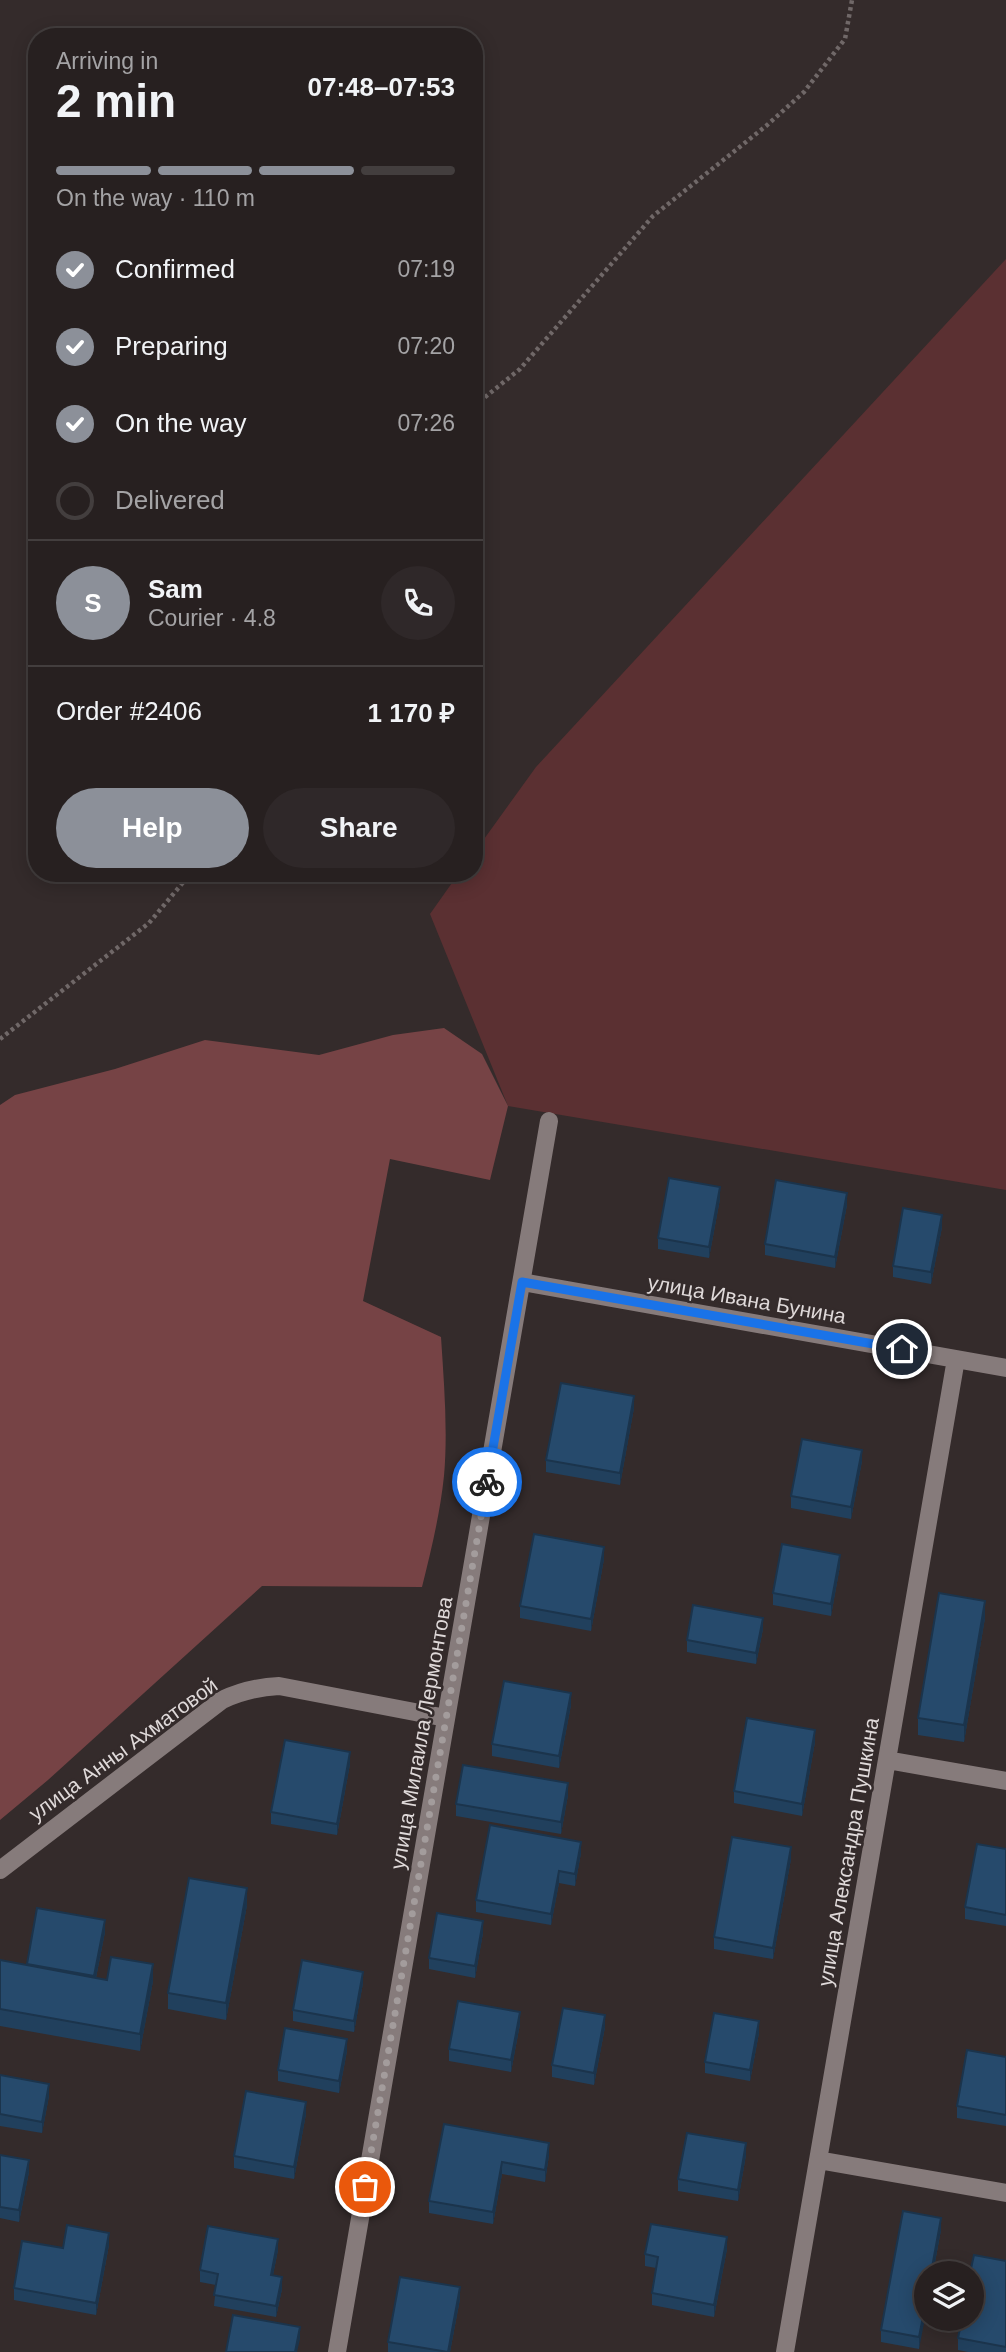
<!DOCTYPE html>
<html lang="en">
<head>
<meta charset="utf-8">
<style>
  :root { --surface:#272020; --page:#2f2829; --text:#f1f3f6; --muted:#a4a3a5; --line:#433e3e; --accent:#8c9099 }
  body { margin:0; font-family:Helvetica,sans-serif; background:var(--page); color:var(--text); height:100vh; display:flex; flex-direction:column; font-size:26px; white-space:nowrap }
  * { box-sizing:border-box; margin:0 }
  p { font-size:23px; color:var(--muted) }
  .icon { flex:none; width:38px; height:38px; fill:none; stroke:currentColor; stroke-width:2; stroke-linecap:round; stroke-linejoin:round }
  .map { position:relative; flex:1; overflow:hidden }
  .details { position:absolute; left:28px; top:28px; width:455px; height:854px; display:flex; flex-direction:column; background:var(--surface); border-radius:28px; box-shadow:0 4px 18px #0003,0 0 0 2px var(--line) }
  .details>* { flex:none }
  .fabs { position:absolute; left:914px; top:2261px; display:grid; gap:14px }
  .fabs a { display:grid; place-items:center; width:70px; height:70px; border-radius:50%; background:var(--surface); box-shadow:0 4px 18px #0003,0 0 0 2px var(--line); font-size:35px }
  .pin { position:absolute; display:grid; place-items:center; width:60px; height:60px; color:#fff; margin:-30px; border:4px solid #fff; border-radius:50%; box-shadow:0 2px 7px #0007 }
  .courier { position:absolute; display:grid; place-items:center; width:70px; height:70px; margin:-35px; border:5px solid #1a73e8; border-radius:50%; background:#fff; color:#222; box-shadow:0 2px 9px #0007 }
  .overview em { font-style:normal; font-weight:700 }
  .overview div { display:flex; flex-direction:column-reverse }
  .overview { display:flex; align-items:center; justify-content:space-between; height:119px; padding:0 28px }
  h1 { font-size:46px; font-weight:700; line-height:52px }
  .bar { display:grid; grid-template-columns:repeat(4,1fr); gap:10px 7px; align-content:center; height:84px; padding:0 28px }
  .bar i { height:9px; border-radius:5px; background:var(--line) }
  .bar .active { background:var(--accent) }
  .bar p { grid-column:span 4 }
  .line { display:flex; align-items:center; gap:18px; padding:0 28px; border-top:2px solid var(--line) }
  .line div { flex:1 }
  .round { display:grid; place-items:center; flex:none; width:74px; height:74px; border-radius:37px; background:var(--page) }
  ol { padding:0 28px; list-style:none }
  li { display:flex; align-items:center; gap:21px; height:77px }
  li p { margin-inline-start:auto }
  li .icon { padding:7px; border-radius:50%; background:var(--accent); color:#fff; stroke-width:4 }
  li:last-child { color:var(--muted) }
  li i { width:38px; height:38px; border:4px solid var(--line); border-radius:50% }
  .cta { display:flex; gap:14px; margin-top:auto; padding:14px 28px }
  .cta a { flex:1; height:80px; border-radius:42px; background:var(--accent); color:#fff; font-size:28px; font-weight:700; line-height:80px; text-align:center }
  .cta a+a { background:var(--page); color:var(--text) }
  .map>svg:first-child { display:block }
  .green { fill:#5b3032 }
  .forest { fill:#764345 }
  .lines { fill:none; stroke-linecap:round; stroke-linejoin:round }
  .path { stroke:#706868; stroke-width:4.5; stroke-dasharray:3.5 3.5; stroke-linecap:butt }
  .minor { stroke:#867b7b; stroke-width:18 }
  .wall { fill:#21405d }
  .shaded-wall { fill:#1b344c }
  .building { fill:#264a6c; stroke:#1b344c; stroke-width:2 }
  .done { stroke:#a39c9c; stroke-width:7; stroke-dasharray:0 12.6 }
  .route { stroke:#1a73e8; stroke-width:9 }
  .labels { text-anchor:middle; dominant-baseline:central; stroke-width:5; stroke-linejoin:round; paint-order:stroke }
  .street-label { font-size:21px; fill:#dfd9d9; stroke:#342b2b }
</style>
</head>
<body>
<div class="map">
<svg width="1006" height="2352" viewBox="0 0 1006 2352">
  <rect width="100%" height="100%" fill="#342b2b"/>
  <path class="green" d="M1006,259V1190L508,1106L430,914L459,873H474V853L536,767Z"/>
  <path class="forest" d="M444,1028L482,1054L508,1106L490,1180L390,1159L363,1301L441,1337C444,1384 448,1430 444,1476C440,1514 431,1551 422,1587L262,1586L48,1780L0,1820V1105L15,1095L115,1069L205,1040L319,1055L393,1035Z"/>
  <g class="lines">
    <path class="path" d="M474,406L520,369L653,216L766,126L804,92L845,39L852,0
      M0,1039L149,923L191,873"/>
    <path class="minor" d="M522,1282L1006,1368
      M887,1760L1006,1781
      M0,1870L222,1700C241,1691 258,1687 279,1686L446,1718
      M818,2160L1006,2193
      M337,2352L549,1121
      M785,2352L956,1359"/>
  </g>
  <path class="wall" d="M720,1199L709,1258L658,1249V1238Z
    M847,1205L835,1268L765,1255V1244Z
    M942,1227L931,1284L893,1277V1266Z
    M634,1408L620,1485L546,1472V1460Z
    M862,1461L851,1519L791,1508V1496Z
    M604,1559L591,1631L520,1618V1606Z
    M840,1566L831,1616L773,1605V1593Z
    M985,1618L964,1742L918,1735V1718Z
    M763,1629L756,1664L687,1652V1640Z
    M571,1705L559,1768L492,1756V1744Z
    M815,1742L802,1816L734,1803V1791Z
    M350,1764L337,1835L271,1824V1812Z
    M568,1795L561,1834L456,1816V1804Z
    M1006,1849V1926L965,1919V1907Z
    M581,1853L575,1886L559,1883L551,1925L476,1912V1900Z
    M791,1859L773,1959L714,1949V1937Z
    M247,1905L226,2020L168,2009V1993Z
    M37,1908L105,1932L96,1978L107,1980L153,1981L140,2051L0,2026V1960L27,1965Z
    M483,1933L475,1978L429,1969V1958Z
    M363,1983L354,2032L293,2021V2010Z
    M520,2024L511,2072L449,2061V2049Z
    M605,2027L594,2085L552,2077V2065Z
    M759,2033L750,2081L705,2073V2062Z
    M347,2051L339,2093L278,2081V2070Z
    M1006,2057V2126L957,2118V2106Z
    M0,2075L49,2096L42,2133L0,2126Z
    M306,2114L294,2179L234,2168V2156Z
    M444,2124L549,2155L545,2182L502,2174L493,2224L429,2213V2201Z
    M0,2155L29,2172L19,2222L0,2218Z
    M746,2155L738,2201L678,2191V2179Z
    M941,2230L933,2273H926L919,2349L881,2342V2330Z
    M109,2245L96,2315L14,2300V2288L63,2248Z
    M727,2249L714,2317L652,2305V2293L656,2268L645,2266V2254Z
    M278,2250L273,2275L282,2289L276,2317L214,2306L216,2285L200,2282V2270Z
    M1006,2261V2352H968L958,2350V2338Z
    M460,2299L450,2352H388V2342Z"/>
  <path class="shaded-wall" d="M720,1187V1199L709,1258V1247Z
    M847,1193V1205L835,1268V1257Z
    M942,1215V1227L931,1284V1272Z
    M634,1396V1408L620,1485V1473Z
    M862,1450V1461L851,1519V1507Z
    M604,1547V1559L591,1631V1619Z
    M840,1555V1566L831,1616V1604Z
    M985,1601V1618L964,1742V1725Z
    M763,1618V1629L756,1664V1653Z
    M571,1693V1705L559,1768V1756Z
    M815,1730V1742L802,1816V1804Z
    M350,1752V1764L337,1835V1824Z
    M568,1783V1795L561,1834V1822Z
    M581,1842V1853L575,1886V1874Z
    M791,1847V1859L773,1959V1948Z
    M559,1871V1883L551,1925V1914Z
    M247,1888V1905L226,2020V2003Z
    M105,1920V1932L94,1988V1976Z
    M483,1921V1933L475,1978V1966Z
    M153,1964V1981L140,2051V2034Z
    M363,1972V1983L354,2032V2021Z
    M520,2012V2024L511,2072V2060Z
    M605,2015V2027L594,2085V2073Z
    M759,2021V2033L750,2081V2070Z
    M347,2039V2051L339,2093V2081Z
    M49,2084V2096L42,2133V2122Z
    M306,2102V2114L294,2179V2167Z
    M549,2143V2155L545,2182V2170Z
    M746,2143V2155L738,2201V2190Z
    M29,2160V2172L19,2222V2210Z
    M502,2162V2174L493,2224V2212Z
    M941,2218V2230L933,2273H931Z
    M109,2233V2245L96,2315V2303Z
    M727,2237V2249L714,2317V2305Z
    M278,2239V2250L271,2286V2275Z
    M282,2277V2289L276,2317V2306Z
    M460,2287V2299L450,2352H448Z
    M926,2301V2313L919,2349V2337Z
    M300,2327V2339L297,2352H295Z"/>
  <path class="building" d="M669,1178L720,1187L709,1247L658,1238Z
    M776,1180L847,1193L835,1257L765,1244Z
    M903,1208L942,1215L931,1272L893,1266Z
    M561,1383L634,1396L620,1473L546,1460Z
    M802,1439L862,1450L851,1507L791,1496Z
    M534,1534L604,1547L591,1619L520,1606Z
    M782,1544L840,1555L831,1604L773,1593Z
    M939,1593L985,1601L964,1725L918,1718Z
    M693,1605L763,1618L756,1653L687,1640Z
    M504,1681L571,1693L559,1756L492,1744Z
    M747,1718L815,1730L802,1804L734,1791Z
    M285,1740L350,1752L337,1824L271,1812Z
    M463,1765L568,1783L561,1822L456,1804Z
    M490,1825L581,1842L575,1874L559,1871L551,1914L476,1900Z
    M732,1837L791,1847L773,1948L714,1937Z
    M977,1844L1006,1849V1915L965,1907Z
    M189,1878L247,1888L226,2003L168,1993Z
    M37,1908L105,1920L94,1976L27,1964Z
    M437,1913L483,1921L475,1966L429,1958Z
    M111,1957L153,1964L140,2034L0,2009V1960L107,1980Z
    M302,1960L363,1972L354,2021L293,2010Z
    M458,2001L520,2012L511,2060L449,2049Z
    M563,2008L605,2015L594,2073L552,2065Z
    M714,2013L759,2021L750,2070L705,2062Z
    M285,2028L347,2039L339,2081L278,2070Z
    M967,2050L1006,2057V2115L957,2106Z
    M0,2075L49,2084L42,2122L0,2114Z
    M246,2091L306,2102L294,2167L234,2156Z
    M444,2124L549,2143L545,2170L502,2162L493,2212L429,2201Z
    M687,2133L746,2143L738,2190L678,2179Z
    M0,2155L29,2160L19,2210L0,2207Z
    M903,2211L941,2218L931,2273H926V2301L919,2337L881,2330Z
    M651,2224L727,2237L714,2305L652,2293L658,2257L645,2254Z
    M67,2225L109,2233L96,2303L14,2288L22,2241L63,2248Z
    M208,2226L278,2239L271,2275L282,2277L276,2306L214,2295L218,2274L200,2270Z
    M974,2255L1006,2261V2347L958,2338L962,2319H971V2273H970Z
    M400,2277L460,2287L448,2352L388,2342Z
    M233,2315L300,2327L295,2352H226Z"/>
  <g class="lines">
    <path class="done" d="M365,2187L487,1482"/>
    <path class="route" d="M487,1482L522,1282L902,1349"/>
  </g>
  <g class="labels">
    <g class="street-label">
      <text transform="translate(747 1299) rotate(10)">улица Ивана Бунина</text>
      <text transform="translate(421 1733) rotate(-80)">улица Милаила Лермонтова</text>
      <text transform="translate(123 1749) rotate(-36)">улица Анны Ахматовой</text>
      <text transform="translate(848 1852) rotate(-80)">улица Александра Пушкина</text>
    </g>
  </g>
</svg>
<div class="fabs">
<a><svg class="icon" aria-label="layers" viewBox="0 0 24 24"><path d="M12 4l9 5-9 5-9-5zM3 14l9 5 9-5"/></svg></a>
</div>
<div class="pin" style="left:365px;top:2187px;background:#ea580c"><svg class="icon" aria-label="bag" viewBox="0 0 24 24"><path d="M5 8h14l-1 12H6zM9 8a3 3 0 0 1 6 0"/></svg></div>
<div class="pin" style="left:902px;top:1349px;background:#1f2937"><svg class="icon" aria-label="home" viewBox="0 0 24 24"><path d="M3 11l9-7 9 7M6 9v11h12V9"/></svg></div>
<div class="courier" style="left:487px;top:1482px"><svg class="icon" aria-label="bike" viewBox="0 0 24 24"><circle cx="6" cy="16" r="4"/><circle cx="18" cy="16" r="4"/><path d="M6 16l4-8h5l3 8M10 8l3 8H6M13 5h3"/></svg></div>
<section class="details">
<div class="overview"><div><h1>2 min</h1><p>Arriving in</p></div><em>07:48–07:53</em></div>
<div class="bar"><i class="active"></i><i class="active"></i><i class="active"></i><i></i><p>On the way · 110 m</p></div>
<ol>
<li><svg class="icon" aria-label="check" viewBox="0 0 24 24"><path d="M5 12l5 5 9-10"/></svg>Confirmed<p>07:19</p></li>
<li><svg class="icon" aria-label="check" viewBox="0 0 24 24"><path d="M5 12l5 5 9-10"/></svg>Preparing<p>07:20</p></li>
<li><svg class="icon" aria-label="check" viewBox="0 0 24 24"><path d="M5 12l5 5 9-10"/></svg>On the way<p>07:26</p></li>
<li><i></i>Delivered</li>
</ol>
<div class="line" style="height:126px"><b class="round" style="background:var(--accent);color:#fff">S</b><div><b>Sam</b><p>Courier · 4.8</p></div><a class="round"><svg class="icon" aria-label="phone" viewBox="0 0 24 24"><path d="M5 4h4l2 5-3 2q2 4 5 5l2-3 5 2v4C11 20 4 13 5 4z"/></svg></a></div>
<div class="line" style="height:91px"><div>Order #2406</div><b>1 170 ₽</b></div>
<div class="cta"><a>Help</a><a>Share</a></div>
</section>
</div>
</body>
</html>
